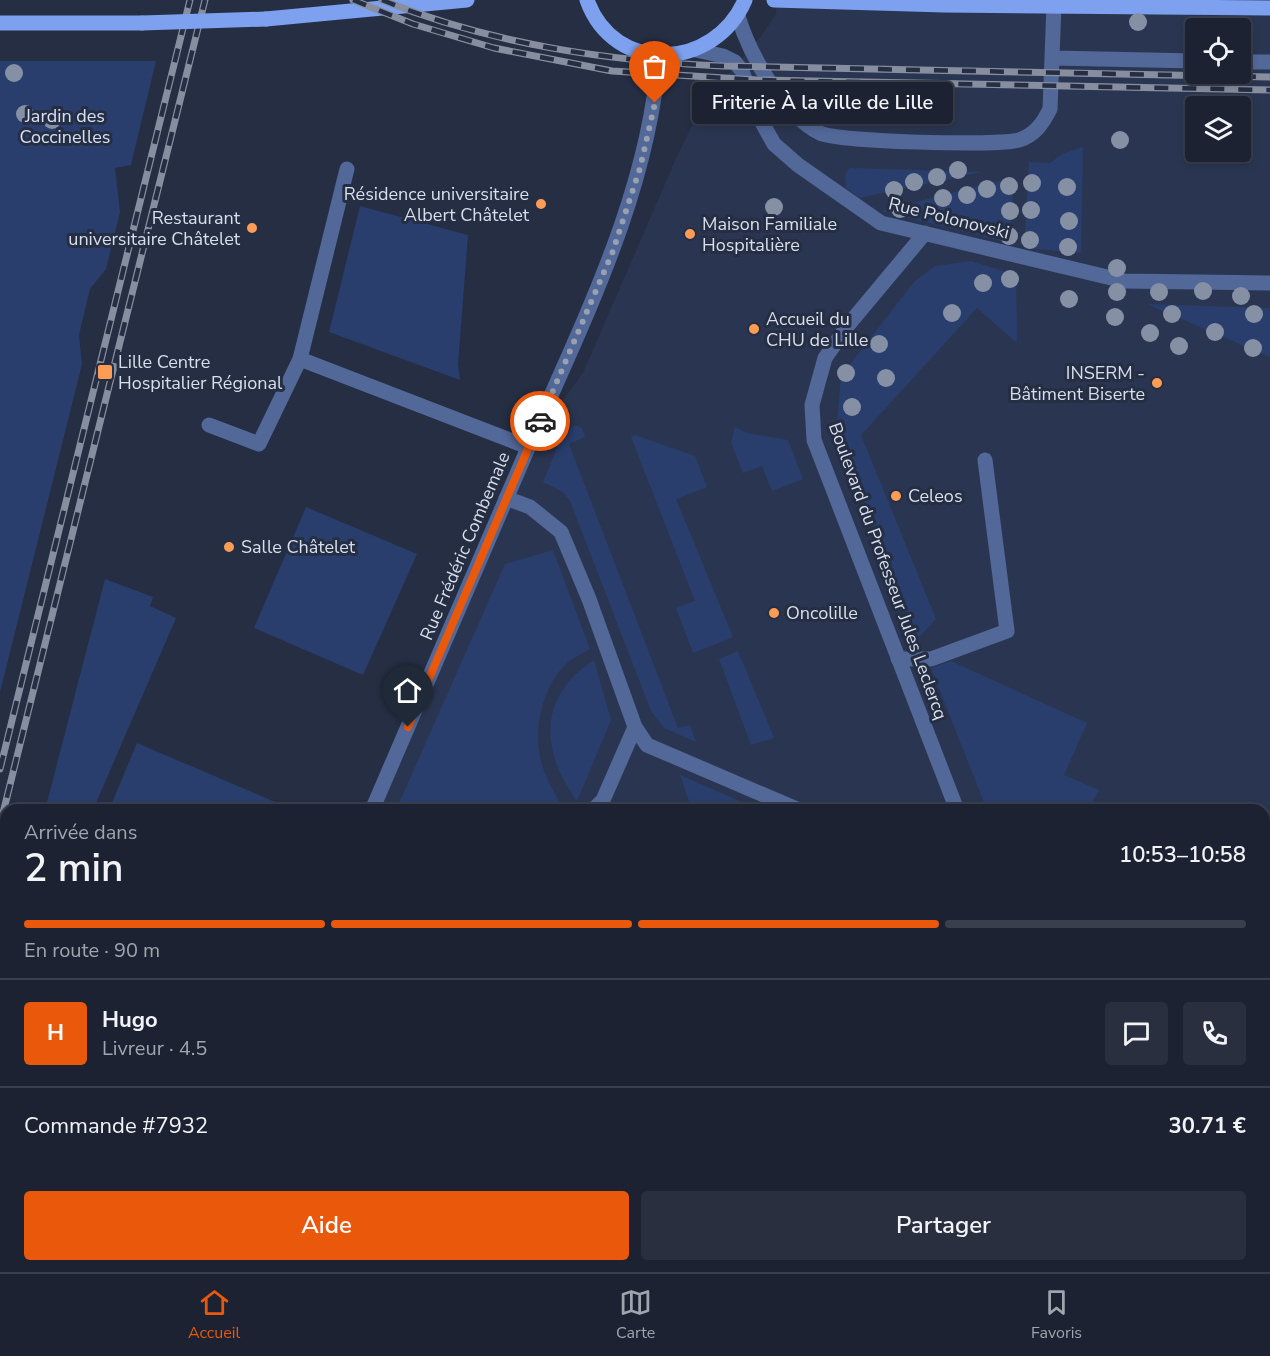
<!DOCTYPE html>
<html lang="fr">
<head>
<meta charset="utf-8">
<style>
  :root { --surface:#1c2232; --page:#292f3e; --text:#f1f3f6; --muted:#a0a4ac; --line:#3a3f4d; --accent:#ea580c }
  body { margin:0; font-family:"Nunito Sans",sans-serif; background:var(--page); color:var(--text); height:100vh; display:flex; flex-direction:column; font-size:22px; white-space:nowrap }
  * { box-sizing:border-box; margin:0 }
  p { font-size:20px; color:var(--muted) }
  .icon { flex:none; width:33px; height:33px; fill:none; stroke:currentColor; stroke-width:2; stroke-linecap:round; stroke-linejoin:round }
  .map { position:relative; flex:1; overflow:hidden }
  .sheet { position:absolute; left:0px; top:804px; width:1270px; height:468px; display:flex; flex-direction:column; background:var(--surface); border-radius:18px 18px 0 0; box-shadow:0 3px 9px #0003,0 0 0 2px var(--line) }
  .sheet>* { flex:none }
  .tools { position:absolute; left:1185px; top:18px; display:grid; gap:12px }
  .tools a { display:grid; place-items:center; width:66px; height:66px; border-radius:6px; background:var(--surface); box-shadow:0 3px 9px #0003,0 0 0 2px var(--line); font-size:30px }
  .pin { position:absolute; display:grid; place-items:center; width:51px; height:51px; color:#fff; margin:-62px -26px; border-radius:50% 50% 50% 0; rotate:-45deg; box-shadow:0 0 6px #0007 }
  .pin .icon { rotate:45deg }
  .courier { position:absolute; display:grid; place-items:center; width:60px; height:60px; margin:-30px; border:4px solid #ea580c; border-radius:50%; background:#fff; color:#222; box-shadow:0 2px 8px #0007 }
  .bubble { position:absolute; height:42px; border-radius:6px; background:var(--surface); box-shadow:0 3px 9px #0003,0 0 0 2px var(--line); font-size:20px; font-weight:600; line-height:42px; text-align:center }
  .headline em { font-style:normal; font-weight:600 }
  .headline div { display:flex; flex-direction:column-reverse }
  .headline { display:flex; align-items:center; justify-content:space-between; height:102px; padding:0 24px }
  h1 { font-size:39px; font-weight:600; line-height:45px }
  .bar { display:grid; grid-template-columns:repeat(4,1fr); gap:9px 6px; align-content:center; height:72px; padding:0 24px }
  .bar i { height:8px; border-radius:4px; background:var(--line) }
  .bar .current { background:var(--accent) }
  .bar p { grid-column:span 4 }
  .line { display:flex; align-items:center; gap:15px; padding:0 24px; border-top:2px solid var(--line) }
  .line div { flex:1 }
  .round { display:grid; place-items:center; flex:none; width:63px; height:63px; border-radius:6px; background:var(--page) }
  .action { display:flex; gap:12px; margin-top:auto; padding:12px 24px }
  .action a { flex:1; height:69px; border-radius:6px; background:var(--accent); color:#fff; font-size:24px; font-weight:600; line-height:69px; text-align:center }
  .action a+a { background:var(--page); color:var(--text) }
  .menu { display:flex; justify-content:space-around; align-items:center; height:84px; border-top:2px solid var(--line); background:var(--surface); font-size:16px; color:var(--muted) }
  .menu a { display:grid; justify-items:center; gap:3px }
  .menu .current { color:var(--accent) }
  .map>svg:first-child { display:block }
  .built { fill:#2a3651; fill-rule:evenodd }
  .green { fill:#293e6c }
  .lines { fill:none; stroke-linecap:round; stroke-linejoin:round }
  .minor { stroke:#526898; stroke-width:15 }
  .major { stroke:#7da0ef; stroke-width:15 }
  .rail-casing { stroke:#878e9f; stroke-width:7 }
  .rail { stroke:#252e43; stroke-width:4.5; stroke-dasharray:14; stroke-linecap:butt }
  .major-bridge { stroke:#7da0ef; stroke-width:15 }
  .tree { fill:#8690a5 }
  .done { stroke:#99a1b1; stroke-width:6; stroke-dasharray:0 10.8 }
  .route { stroke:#ea580c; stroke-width:8 }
  .poi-dot { fill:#fd9c55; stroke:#252e43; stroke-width:2 }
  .labels { text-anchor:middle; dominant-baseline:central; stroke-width:6; stroke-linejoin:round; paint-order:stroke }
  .park-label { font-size:18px; fill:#d6e0f5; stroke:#252e43 }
  .poi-label { font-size:18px; fill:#d8dfec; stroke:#252e43; text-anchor:start }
  .street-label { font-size:18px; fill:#d8dfec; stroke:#252e43 }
</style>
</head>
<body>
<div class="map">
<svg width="1270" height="1272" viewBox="0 0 1270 1272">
  <rect width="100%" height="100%" fill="#252e43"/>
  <path class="built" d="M777,0H1270V1272H174L176,1266H1264V810H372L528,447L583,373L678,154L704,102L762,35L776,14ZM1196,28H1240V74H1196ZM1196,106H1240V152H1196Z"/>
  <path class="green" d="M0,61H156L131,165L115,168L120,212L106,269L90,289L79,335L82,364L0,692Z
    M1083,147L1081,253L1024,248L1029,162L1050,163L1062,154Z
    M849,168L982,172L859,198L846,188L845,176Z
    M1014,177L1009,243L881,211Z
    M360,206L468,235L458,365L460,380L329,332Z
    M971,261L1016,275L1017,343L977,308L861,435L936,619L917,639L845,453L837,423L841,376L914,282L935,266Z
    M1147,304L1270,308V357Z
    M575,425L582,428L585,437L569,444L678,728L690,725L696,742L664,728L651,711L570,501L563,492L543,482L563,433Z
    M735,427L747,433L788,440L803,479L772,491L762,466L743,473L731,442Z
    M635,435L695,456L707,487L676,499L733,637L693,653L676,608L695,601L631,437Z
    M306,507L417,554L363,675L254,628Z
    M553,550L590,649C582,654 570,659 563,667C540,693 532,735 543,768C548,783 557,796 563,810H396L505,564Z
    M105,579L153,597L150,606L176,618L93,810H45Z
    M738,651L774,738L751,745L719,659Z
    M594,660L611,720L577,801C540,751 538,696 594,660Z
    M951,661L1087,723L1064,775L1099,790L1088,810H987L931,668Z
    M137,743L294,810H109Z
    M680,775L760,810H692Z
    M0,1121L6,1124V1266H152L149,1272H0Z
    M202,1266H359L356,1272H199Z"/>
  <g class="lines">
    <path class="minor" d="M738,16C749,53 783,115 820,133C838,142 998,146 1019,140C1035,135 1043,123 1050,109L1054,5
      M696,50L723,56L735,62L742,71L759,117L774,144L798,165L881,223L1124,281L1270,283
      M1053,58L1196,61
      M1240,62H1270
      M347,169L300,359L528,447
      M925,233L849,324L825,358L812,405L814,440L957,810
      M209,425L259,444L300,359
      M506,498L530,507L561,532L589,599L635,727L603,800L593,810
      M898,659H931L1007,631L985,460
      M635,727L647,745L799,810
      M372,810C424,689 476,569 528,448C583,320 648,196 659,55
      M1264,1224L1270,1229
      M384,1266L385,1272
      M174,1272L176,1266"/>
    <path class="major" d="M587,0C614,76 715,70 745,0
      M774,0L944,5L1270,8
      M266,19L467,0
      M0,23H142"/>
    <defs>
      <path id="rail" d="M353,0L413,24L494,48L612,71L757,80L1270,90
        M382,0C491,44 606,61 723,66L1270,77
        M0,769L190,0
        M0,825L205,0"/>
    </defs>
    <use href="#rail" class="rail-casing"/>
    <use href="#rail" class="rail"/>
    <path class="major-bridge" d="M142,23L266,19"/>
  </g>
  <g class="tree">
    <circle cx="1138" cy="22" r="9"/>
    <circle cx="14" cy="73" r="9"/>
    <circle cx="25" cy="114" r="9"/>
    <circle cx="716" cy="115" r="9"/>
    <circle cx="52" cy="120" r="9"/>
    <circle cx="1120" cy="140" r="9"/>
    <circle cx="958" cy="170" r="9"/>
    <circle cx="937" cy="177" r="9"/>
    <circle cx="914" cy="182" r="9"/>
    <circle cx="1032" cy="183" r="9"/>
    <circle cx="1009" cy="186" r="9"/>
    <circle cx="1067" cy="187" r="9"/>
    <circle cx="987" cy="189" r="9"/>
    <circle cx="894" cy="190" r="9"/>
    <circle cx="967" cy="195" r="9"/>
    <circle cx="943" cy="198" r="9"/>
    <circle cx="774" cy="207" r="9"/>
    <circle cx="900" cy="209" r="9"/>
    <circle cx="1031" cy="210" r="9"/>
    <circle cx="1010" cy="211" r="9"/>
    <circle cx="1069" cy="221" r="9"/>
    <circle cx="1009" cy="236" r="9"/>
    <circle cx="1030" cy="240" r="9"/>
    <circle cx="1068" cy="247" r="9"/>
    <circle cx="1117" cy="268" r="9"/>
    <circle cx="1010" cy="279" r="9"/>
    <circle cx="983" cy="283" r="9"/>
    <circle cx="1203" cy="291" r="9"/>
    <circle cx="1117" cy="292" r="9"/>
    <circle cx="1159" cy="292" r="9"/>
    <circle cx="1241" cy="296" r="9"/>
    <circle cx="1069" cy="299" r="9"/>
    <circle cx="952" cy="313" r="9"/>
    <circle cx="1172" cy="314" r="9"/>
    <circle cx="1254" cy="314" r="9"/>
    <circle cx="1115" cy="317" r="9"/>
    <circle cx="1215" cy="332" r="9"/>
    <circle cx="1150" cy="333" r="9"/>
    <circle cx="879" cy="344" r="9"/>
    <circle cx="1179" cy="346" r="9"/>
    <circle cx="1253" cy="348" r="9"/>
    <circle cx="846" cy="373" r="9"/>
    <circle cx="886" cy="378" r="9"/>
    <circle cx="852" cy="407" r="9"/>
  </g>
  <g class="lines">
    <path class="done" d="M540,421L613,251L640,168L655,103"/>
    <path class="route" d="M408,727L540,421"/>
  </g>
  <g class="poi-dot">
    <circle cx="541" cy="204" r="6"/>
    <circle cx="252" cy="228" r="6"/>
    <circle cx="690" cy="234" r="6"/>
    <circle cx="754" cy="329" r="6"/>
    <rect x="97" y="364" width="16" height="16" rx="3"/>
    <circle cx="1157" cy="383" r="6"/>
    <circle cx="896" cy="496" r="6"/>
    <circle cx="229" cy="547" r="6"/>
    <circle cx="774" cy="613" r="6"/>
  </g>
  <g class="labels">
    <g class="park-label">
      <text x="65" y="116">Jardin des<tspan x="65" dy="21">Coccinelles</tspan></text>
    </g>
    <g class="poi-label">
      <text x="529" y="194" text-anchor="end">Résidence universitaire<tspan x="529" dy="21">Albert Châtelet</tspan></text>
      <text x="240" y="218" text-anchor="end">Restaurant<tspan x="240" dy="21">universitaire Châtelet</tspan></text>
      <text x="702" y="224">Maison Familiale<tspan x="702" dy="21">Hospitalière</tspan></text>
      <text x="766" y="319">Accueil du<tspan x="766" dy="21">CHU de Lille</tspan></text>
      <text x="118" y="362">Lille Centre<tspan x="118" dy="21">Hospitalier Régional</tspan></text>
      <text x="1145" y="373" text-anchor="end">INSERM -<tspan x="1145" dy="21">Bâtiment Biserte</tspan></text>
      <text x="908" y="496">Celeos</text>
      <text x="241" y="547">Salle Châtelet</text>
      <text x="786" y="613">Oncolille</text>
    </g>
    <g class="street-label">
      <text transform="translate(949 218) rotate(14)">Rue Polonovski</text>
      <text transform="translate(465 546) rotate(-67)">Rue Frédéric Combemale</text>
      <text transform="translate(888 571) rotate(70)">Boulevard du Professeur Jules Leclercq</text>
    </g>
  </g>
</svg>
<div class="tools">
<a><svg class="icon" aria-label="locate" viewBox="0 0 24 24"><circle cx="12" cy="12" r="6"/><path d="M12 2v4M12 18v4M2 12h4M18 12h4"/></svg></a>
<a><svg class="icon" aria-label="layers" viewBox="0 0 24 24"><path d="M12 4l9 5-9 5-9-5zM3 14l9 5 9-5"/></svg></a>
</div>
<div class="pin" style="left:655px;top:103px;background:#ea580c"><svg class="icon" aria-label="bag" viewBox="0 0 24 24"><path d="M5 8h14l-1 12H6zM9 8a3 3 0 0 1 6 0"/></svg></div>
<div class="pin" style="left:408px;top:727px;background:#1f2937"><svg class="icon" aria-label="home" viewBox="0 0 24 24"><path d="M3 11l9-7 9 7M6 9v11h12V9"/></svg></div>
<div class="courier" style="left:540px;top:421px"><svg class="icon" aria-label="car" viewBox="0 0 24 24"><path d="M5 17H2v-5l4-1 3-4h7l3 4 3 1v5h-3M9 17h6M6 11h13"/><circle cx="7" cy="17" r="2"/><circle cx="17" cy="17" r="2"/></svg></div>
<div class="bubble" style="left:692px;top:82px;width:261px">Friterie À la ville de Lille</div>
<section class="sheet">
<div class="headline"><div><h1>2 min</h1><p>Arrivée dans</p></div><em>10:53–10:58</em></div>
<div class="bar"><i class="current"></i><i class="current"></i><i class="current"></i><i></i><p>En route · 90 m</p></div>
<div class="line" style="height:108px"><b class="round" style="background:var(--accent);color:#fff">H</b><div><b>Hugo</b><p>Livreur · 4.5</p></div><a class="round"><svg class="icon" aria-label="chat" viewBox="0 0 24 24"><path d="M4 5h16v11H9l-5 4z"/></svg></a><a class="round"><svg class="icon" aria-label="phone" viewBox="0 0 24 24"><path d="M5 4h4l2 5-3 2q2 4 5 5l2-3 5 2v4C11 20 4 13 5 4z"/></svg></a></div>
<div class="line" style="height:78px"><div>Commande #7932</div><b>30.71 €</b></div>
<div class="action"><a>Aide</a><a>Partager</a></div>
</section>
</div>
<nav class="menu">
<a class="current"><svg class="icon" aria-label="home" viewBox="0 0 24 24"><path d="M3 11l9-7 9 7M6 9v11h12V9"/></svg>Accueil</a>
<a><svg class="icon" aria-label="map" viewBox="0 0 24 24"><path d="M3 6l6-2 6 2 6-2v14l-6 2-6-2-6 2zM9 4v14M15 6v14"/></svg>Carte</a>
<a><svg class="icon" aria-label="saved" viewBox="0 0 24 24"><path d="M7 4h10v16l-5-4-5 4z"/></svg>Favoris</a>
</nav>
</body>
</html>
